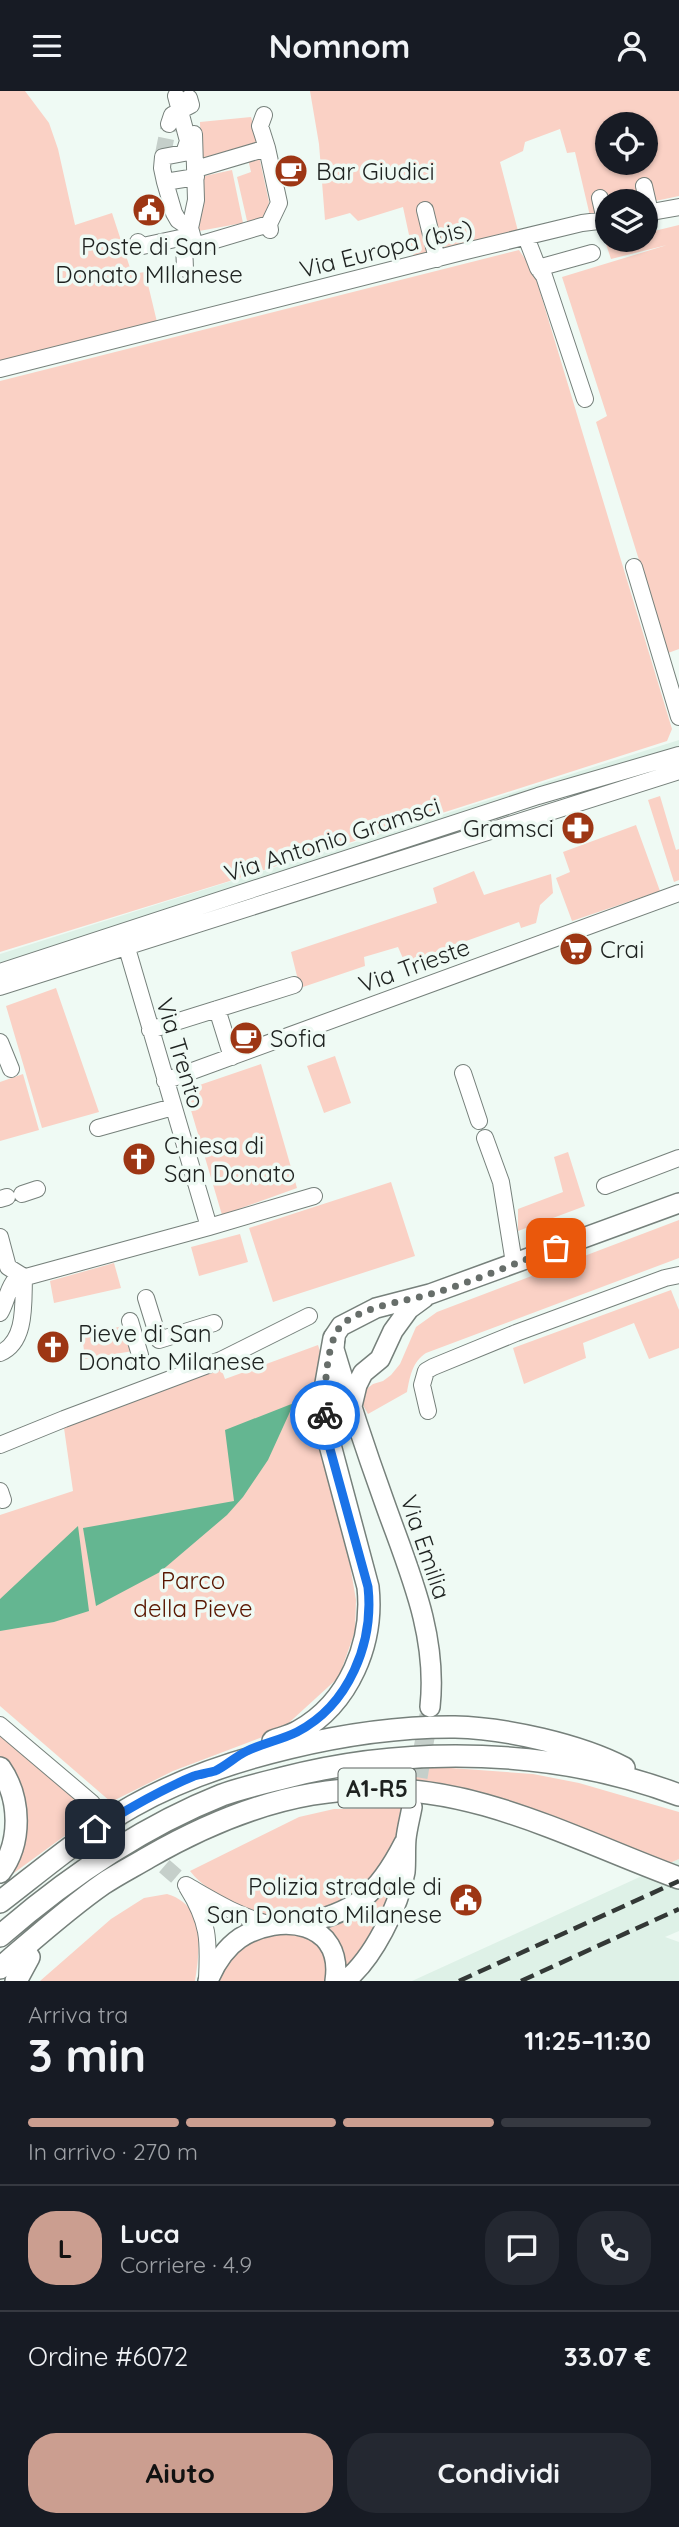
<!DOCTYPE html>
<html lang="it">
<head>
<meta charset="utf-8">
<style>
  :root { --surface:#171b24; --page:#242831; --text:#f1f3f6; --muted:#9ea1a6; --line:#363941; --accent:#cb9e90 }
  body { margin:0; font-family:Quicksand,sans-serif; background:var(--page); color:var(--text); height:100vh; display:flex; flex-direction:column; font-size:26px; white-space:nowrap }
  * { box-sizing:border-box; margin:0 }
  p { font-size:23px; color:var(--muted) }
  .icon { flex:none; width:38px; height:38px; fill:none; stroke:currentColor; stroke-width:2; stroke-linecap:round; stroke-linejoin:round }
  .map { position:relative; height:1890px; overflow:hidden }
  .details { display:flex; flex-direction:column; background:var(--surface); flex:1 }
  .details>* { flex:none }
  .controls { position:absolute; left:595px; top:21px; display:grid; gap:14px }
  .controls a { display:grid; place-items:center; width:63px; height:63px; border-radius:50%; background:var(--surface); box-shadow:0 2px 5px #0004; font-size:35px }
  .pin { position:absolute; display:grid; place-items:center; width:60px; height:60px; color:#fff; margin:-30px; border-radius:14px; box-shadow:0 4px 10px #0006 }
  .courier { position:absolute; display:grid; place-items:center; width:70px; height:70px; margin:-35px; border:5px solid #1a73e8; border-radius:50%; background:#fff; color:#222; box-shadow:0 2px 9px #0007 }
  .head em { font-style:normal; font-weight:800 }
  .head div { display:flex; flex-direction:column-reverse }
  .head { display:flex; align-items:center; justify-content:space-between; height:119px; padding:0 28px }
  h1 { font-size:46px; font-weight:800; line-height:52px }
  .bar { display:grid; grid-template-columns:repeat(4,1fr); gap:10px 7px; align-content:center; height:84px; padding:0 28px }
  .bar i { height:9px; border-radius:5px; background:var(--line) }
  .bar .on { background:var(--accent) }
  .bar p { grid-column:span 4 }
  .line { display:flex; align-items:center; gap:18px; padding:0 28px; border-top:2px solid var(--line) }
  .line div { flex:1 }
  .round { display:grid; place-items:center; flex:none; width:74px; height:74px; border-radius:28px; background:var(--page) }
  .button { display:flex; gap:14px; margin-top:auto; padding:14px 28px }
  .button a { flex:1; height:80px; border-radius:28px; background:var(--accent); color:#111; font-size:28px; font-weight:800; line-height:80px; text-align:center }
  .button a+a { background:var(--page); color:var(--text) }
  header { display:flex; justify-content:space-between; align-items:center; height:91px; padding:0 28px; background:var(--surface); font-size:32px; font-weight:800 }
  .map>svg:first-child { display:block }
  .built { fill:#def1e7 }
  .green { fill:#fad1c5; fill-rule:evenodd }
  .water { fill:#64b691 }
  .lines { fill:none; stroke-linecap:round; stroke-linejoin:round }
  .minor-tunnel { stroke:#c5cfca; stroke-width:16; stroke-dasharray:16 8; stroke-linecap:butt }
  .major-tunnel { stroke:#c5cfca; stroke-width:19; stroke-dasharray:19 10; stroke-linecap:butt }
  .minor-casing { stroke:#76807b; stroke-width:18 }
  .major-casing { stroke:#76807b; stroke-width:22 }
  .highway-casing { stroke:#76807b; stroke-width:24 }
  .minor { stroke:#fff; stroke-width:16 }
  .major { stroke:#fff; stroke-width:19 }
  .highway { stroke:#fff; stroke-width:21 }
  .rail { stroke:#333836; stroke-width:4.5; stroke-dasharray:14 7; stroke-linecap:butt }
  .done { stroke:#676e6a; stroke-width:7; stroke-dasharray:0 12.6 }
  .route { stroke:#1a73e8; stroke-width:9 }
  .labels { text-anchor:middle; dominant-baseline:central; stroke-width:7; stroke-linejoin:round; paint-order:stroke }
  .shield { fill:#effaf4; stroke:#5d6360; stroke-width:2 }
  .shield-label { font-size:23px; font-weight:bold; fill:#1e2220 }
  .poi-label { font-size:24px; fill:#1e2220; stroke:#effaf4; text-anchor:start }
  .street-label { font-size:24px; fill:#1e2220; stroke:#effaf4 }
  .park-label { font-size:24px; fill:#591601; stroke:#effaf4 }
</style>
</head>
<body>
<header><svg class="icon" aria-label="menu" viewBox="0 0 24 24"><path d="M4 6h16M4 12h16M4 18h16"/></svg>Nomnom<svg class="icon" aria-label="person" viewBox="0 0 24 24"><circle cx="12" cy="8" r="4"/><path d="M4 21q1-7 8-7t8 7"/></svg></header>
<div class="map">
<svg width="679" height="1890" viewBox="0 0 679 1890">
  <rect width="100%" height="100%" fill="#effaf4"/>
  <path class="built" d="M679,649V668L0,885V863Z
    M679,1768V1840L665,1846L679,1851V1890H412Z"/>
  <path class="green" d="M0,0H25L49,32L58,58L75,134L112,122L132,183L145,181L157,231L0,271Z
    M310,0H679V105L646,112V110H607V121L590,125L575,61L567,62L560,38L525,51L523,60L500,71L518,140L414,167L403,116L358,130L350,122L325,129L319,53ZM607,33H646V72H607Z
    M251,26L260,55L201,71L200,31Z
    M259,65L269,111L266,126L248,134L237,86L251,81L248,68Z
    M232,79L243,132L199,140L200,86Z
    M679,134V558L668,562L596,331L607,325L562,186L667,154L611,168L606,153L621,149H646V142Z
    M519,159L534,181L672,638L667,650L233,789L0,861V290Z
    M660,705L676,759L679,758V789L674,791L648,709Z
    M636,734L660,800L572,830L556,787L570,781L563,761Z
    M474,780L484,804L551,783L553,802L540,814L536,832L521,837L519,831L405,872L398,856L364,866L365,875L300,897L291,861L437,812L433,797Z
    M56,897L99,1021L42,1037L6,915Z
    M335,965L351,1012L324,1022L307,975Z
    M261,973L297,1097L222,1124L185,999Z
    M23,983L39,1039L0,1050V991Z
    M568,1061L585,1115L518,1140V1118L563,1101L554,1066Z
    M391,1091L415,1165L273,1211L249,1137Z
    M679,1129V1167L426,1262C412,1271 410,1286 407,1301L368,1323L363,1314L365,1299L373,1293L383,1290L391,1284L400,1273L416,1236L437,1221Z
    M240,1143L248,1171L199,1185L191,1156Z
    M114,1172L121,1197L54,1212L50,1190Z
    M671,1199L679,1219V1257L649,1268L634,1232L583,1252L586,1267L524,1293L513,1257Z
    M129,1234L133,1260L85,1268L82,1243Z
    M318,1254L320,1260L315,1313L316,1339L350,1474L356,1509L355,1540L339,1586L281,1639L173,1680L111,1711L0,1615V1424L73,1400L64,1337L72,1332L221,1277L225,1288Z
    M0,1644L96,1722L11,1784C22,1753 33,1713 15,1683C11,1677 5,1671 0,1666Z
    M437,1676L533,1683L579,1692L679,1721V1768L670,1772L481,1702C436,1691 395,1686 349,1687V1682Z
    M407,1717C404,1727 403,1738 399,1748C378,1800 312,1839 257,1823C247,1821 237,1814 228,1809C213,1800 201,1794 190,1780L299,1726L334,1718Z
    M389,1794L393,1795V1801L360,1863L344,1879V1859L329,1836C363,1828 365,1810 389,1794Z
    M167,1803C206,1814 200,1858 195,1890H40L111,1828L144,1807Z
    M306,1842L328,1864L325,1890H213L229,1864L264,1843Z"/>
  <path class="water" d="M294,1312L268,1369L243,1406L227,1424L160,1481L96,1515L83,1437L234,1410L225,1339Z
    M78,1435L89,1520L54,1531L0,1540V1508Z"/>
  <g class="lines">
    <path class="minor-tunnel" d="M163,63L169,33
      M92,1712L186,1794"/>
    <path class="major-tunnel" d="M413,1715L429,1624"/>
    <defs>
      <path id="minor" d="M264,24L260,35L267,57
        M169,33L172,24L191,14L189,7
        M196,78L267,57L279,112L269,133L270,139
        M196,86L165,91L174,122L178,129L190,137L195,155L269,133
        M165,91L162,77L163,66L184,62L188,50L176,5
        M644,95L650,121
        M600,107L605,129
        M425,119L437,168
        M646,122L679,116
        M190,137L196,109L194,43
        M526,146L538,177L592,162
        M138,151V156L180,147L184,152L185,178
        M538,177L544,185L585,308
        M0,278L462,161L582,132L607,129
        M634,476L679,626
        M124,847L209,1136
        M0,881L538,705L679,664
        M0,896L679,680
        M217,918L232,966
        M150,939L294,894
        M0,951L11,978
        M463,982L479,1030
        M165,990L679,802
        M98,1037L173,1016
        M485,1047L501,1091L514,1172
        M605,1095L679,1067
        M22,1103L37,1098
        M0,1108L7,1106
        M0,1146L8,1176L24,1186
        M146,1207L159,1249L214,1232
        M0,1222C7,1210 7,1199 15,1189L209,1136L314,1105
        M130,1230L140,1264V1271
        M0,1262C27,1251 23,1211 24,1186
        M428,1320L422,1294L426,1280L433,1276L516,1242L665,1187L679,1184
        M0,1354L64,1328L221,1269L309,1225
        M0,1400L3,1409
        M0,1634L92,1712
        M186,1794C214,1810 242,1828 274,1834
        M187,1796C209,1831 209,1849 207,1888"/>
      <path id="major" d="M352,1315L357,1294L363,1282L380,1268L393,1240L409,1218L424,1207
        M430,1616C438,1542 408,1478 384,1410C366,1360 349,1309 334,1258L335,1244L341,1235L376,1217L430,1203L679,1112
        M298,1834C355,1821 377,1805 404,1752
        M208,1890C215,1873 224,1858 240,1847C280,1821 344,1830 335,1890
        M345,1890C373,1868 399,1815 405,1781C406,1770 405,1759 406,1748C407,1738 410,1727 412,1716"/>
      <path id="highway" d="M273,1650C281,1647 291,1645 299,1640C349,1612 374,1552 368,1496L326,1339V1292L334,1247
        M0,1677C21,1707 22,1752 0,1781
        M0,1811C43,1778 85,1742 133,1715C220,1666 356,1635 455,1636C505,1637 580,1654 624,1677
        M0,1845C67,1787 139,1737 222,1704C241,1697 263,1692 283,1687C410,1654 555,1657 679,1704
        M0,1877C34,1848 67,1818 103,1793C118,1783 134,1775 149,1766C259,1703 361,1679 485,1714C552,1733 614,1763 679,1787
        M16,1890L29,1866"/>
    </defs>
    <use href="#minor" class="minor-casing"/>
    <use href="#major" class="major-casing"/>
    <use href="#highway" class="highway-casing"/>
    <use href="#minor" class="minor"/>
    <use href="#major" class="major"/>
    <use href="#highway" class="highway"/>
    <path class="rail" d="M459,1890L679,1790
      M521,1890L679,1818"/>
  </g>
  <g class="lines">
    <path class="done" d="M325,1324C324,1303 326,1250 341,1235C359,1216 406,1210 431,1203C473,1191 515,1172 556,1157"/>
    <path class="route" d="M95,1738C127,1719 160,1699 194,1685C201,1683 208,1682 215,1680C226,1675 236,1665 247,1660C263,1652 281,1649 297,1641C349,1614 374,1552 368,1496L327,1347L325,1324"/>
  </g>
  <defs>
    <symbol id="cafe-disc" viewBox="-11 -11 22 22"><circle r="9.5" fill="#9d3614" stroke="#effaf4"/><path d="M-5.5-4.5H6V0H3Q3 3.5 0 3.5H-2.5Q-5.5 3.5-5.5 0ZM3-3.2v2h1.7v-2ZM-6 4.5H4V6H-6Z" fill="#fff"/></symbol>
    <symbol id="civic-disc" viewBox="-11 -11 22 22"><circle r="9.5" fill="#9d3614" stroke="#effaf4"/><path d="M-.6-6.5H3V-4.5H.6V-3L4-1V1h2V6H-6V1h2V-1L-.6-3ZM-1.2 2.5V6h2.4V2.5Z" fill="#fff"/></symbol>
    <symbol id="pharmacy-disc" viewBox="-11 -11 22 22"><circle r="9.5" fill="#9d3614" stroke="#effaf4"/><path d="M-2-6h4v4h4v4h-4v4h-4v-4h-4v-4h4Z" fill="#fff"/></symbol>
    <symbol id="supermarket-disc" viewBox="-11 -11 22 22"><circle r="9.5" fill="#9d3614" stroke="#effaf4"/><path d="M-6-5.5h2.5l.6 2H6L4.5 2H-2.5L-4.4-4H-6ZM-1.5 3.2a1.3 1.3 0 1 0 .1 0ZM3 3.2a1.3 1.3 0 1 0 .1 0Z" fill="#fff"/></symbol>
    <symbol id="church-disc" viewBox="-11 -11 22 22"><circle r="9.5" fill="#9d3614" stroke="#effaf4"/><path d="M-1.2-6h2.4v3.5h3.3v2.4h-3.3V6h-2.4V-.1h-3.3v-2.4h3.3Z" fill="#fff"/></symbol>
  </defs>
  <g fill-rule="evenodd">
    <use href="#cafe-disc" x="272" y="61" width="38" height="38"/>
    <use href="#civic-disc" x="130" y="100" width="38" height="38"/>
    <use href="#pharmacy-disc" x="559" y="718" width="38" height="38"/>
    <use href="#supermarket-disc" x="557" y="839" width="38" height="38"/>
    <use href="#cafe-disc" x="227" y="928" width="38" height="38"/>
    <use href="#church-disc" x="120" y="1049" width="38" height="38"/>
    <use href="#church-disc" x="34" y="1237" width="38" height="38"/>
    <use href="#civic-disc" x="447" y="1790" width="38" height="38"/>
  </g>
  <g class="labels">
    <rect class="shield" x="338.5" y="1677.5" width="77" height="39" rx="5"/>
    <g class="shield-label">
      <text x="377" y="1697">A1-R5</text>
    </g>
    <g class="poi-label">
      <text x="316" y="80">Bar Giudici</text>
      <text x="149" y="155" text-anchor="middle">Poste di San<tspan x="149" dy="28">Donato MIlanese</tspan></text>
      <text x="554" y="737" text-anchor="end">Gramsci</text>
      <text x="600" y="858">Crai</text>
      <text x="270" y="947">Sofia</text>
      <text x="164" y="1054">Chiesa di<tspan x="164" dy="28">San Donato</tspan></text>
      <text x="78" y="1242">Pieve di San<tspan x="78" dy="28">Donato Milanese</tspan></text>
      <text x="442" y="1795" text-anchor="end">Polizia stradale di<tspan x="442" dy="28">San Donato Milanese</tspan></text>
    </g>
    <g class="street-label">
      <text transform="translate(386 157) rotate(-14)">Via Europa (bis)</text>
      <text transform="translate(332 748) rotate(-18)">Via Antonio Gramsci</text>
      <text transform="translate(414 874) rotate(-20)">Via Trieste</text>
      <text transform="translate(181 962) rotate(73)">Via Trento</text>
      <text transform="translate(426 1456) rotate(71)">Via Emilia</text>
    </g>
    <g class="park-label">
      <text x="193" y="1489">Parco<tspan x="193" dy="28">della Pieve</tspan></text>
    </g>
  </g>
</svg>
<div class="controls">
<a><svg class="icon" aria-label="locate" viewBox="0 0 24 24"><circle cx="12" cy="12" r="6"/><path d="M12 2v4M12 18v4M2 12h4M18 12h4"/></svg></a>
<a><svg class="icon" aria-label="layers" viewBox="0 0 24 24"><path d="M12 4l9 5-9 5-9-5zM3 14l9 5 9-5"/></svg></a>
</div>
<div class="pin" style="left:556px;top:1157px;background:#ea580c"><svg class="icon" aria-label="bag" viewBox="0 0 24 24"><path d="M5 8h14l-1 12H6zM9 8a3 3 0 0 1 6 0"/></svg></div>
<div class="pin" style="left:95px;top:1738px;background:#1f2937"><svg class="icon" aria-label="home" viewBox="0 0 24 24"><path d="M3 11l9-7 9 7M6 9v11h12V9"/></svg></div>
<div class="courier" style="left:325px;top:1324px"><svg class="icon" aria-label="bike" viewBox="0 0 24 24"><circle cx="6" cy="16" r="4"/><circle cx="18" cy="16" r="4"/><path d="M6 16l4-8h5l3 8M10 8l3 8H6M13 5h3"/></svg></div>
</div>
<section class="details">
<div class="head"><div><h1>3 min</h1><p>Arriva tra</p></div><em>11:25–11:30</em></div>
<div class="bar"><i class="on"></i><i class="on"></i><i class="on"></i><i></i><p>In arrivo · 270 m</p></div>
<div class="line" style="height:126px"><b class="round" style="background:var(--accent);color:#111">L</b><div><b>Luca</b><p>Corriere · 4.9</p></div><a class="round"><svg class="icon" aria-label="chat" viewBox="0 0 24 24"><path d="M4 5h16v11H9l-5 4z"/></svg></a><a class="round"><svg class="icon" aria-label="phone" viewBox="0 0 24 24"><path d="M5 4h4l2 5-3 2q2 4 5 5l2-3 5 2v4C11 20 4 13 5 4z"/></svg></a></div>
<div class="line" style="height:91px"><div>Ordine #6072</div><b>33.07 €</b></div>
<div class="button"><a>Aiuto</a><a>Condividi</a></div>
</section>
</body>
</html>
